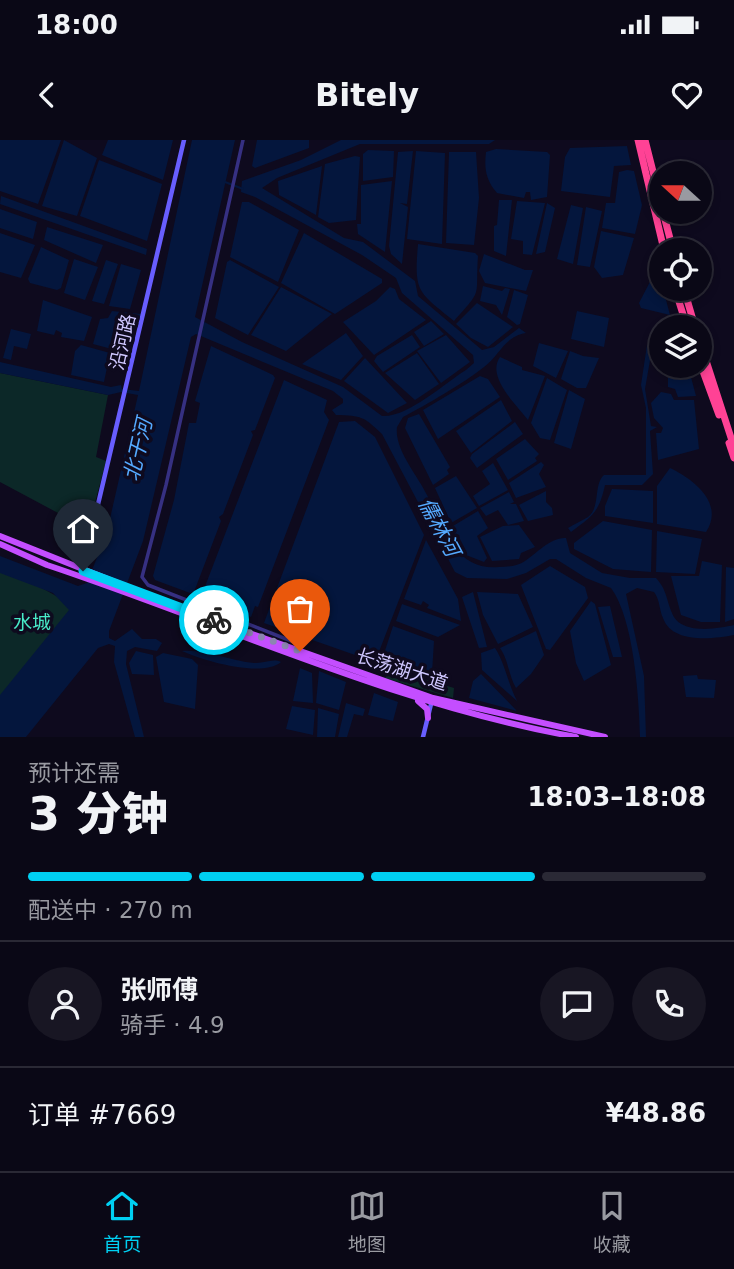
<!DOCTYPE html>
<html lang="zh">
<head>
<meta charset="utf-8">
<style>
  :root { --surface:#0a0816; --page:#181623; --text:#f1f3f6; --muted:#999aa1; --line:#2a2935; --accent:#00d0f2 }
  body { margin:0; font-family:"DejaVu Sans","Noto Sans SC",sans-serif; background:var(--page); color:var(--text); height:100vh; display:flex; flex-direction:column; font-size:26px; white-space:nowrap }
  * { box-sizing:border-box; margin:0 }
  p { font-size:23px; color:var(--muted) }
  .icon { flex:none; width:38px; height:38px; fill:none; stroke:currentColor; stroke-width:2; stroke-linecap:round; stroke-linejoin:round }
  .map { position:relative; height:597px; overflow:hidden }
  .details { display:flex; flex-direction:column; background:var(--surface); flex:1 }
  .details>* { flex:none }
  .needle { width:46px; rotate:291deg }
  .buttons { position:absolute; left:649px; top:21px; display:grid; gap:14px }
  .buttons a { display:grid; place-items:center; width:63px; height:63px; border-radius:50%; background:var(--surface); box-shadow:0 4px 10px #0003,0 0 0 2px var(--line); font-size:35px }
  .pin { position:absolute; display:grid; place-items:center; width:60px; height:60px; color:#fff; margin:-72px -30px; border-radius:50% 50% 50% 0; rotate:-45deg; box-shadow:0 0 7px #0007 }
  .pin .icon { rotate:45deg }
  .courier { position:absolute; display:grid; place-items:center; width:70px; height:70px; margin:-35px; border:5px solid #00d0f2; border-radius:50%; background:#fff; color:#222; box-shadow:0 2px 9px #0007 }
  .overview em { font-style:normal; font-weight:800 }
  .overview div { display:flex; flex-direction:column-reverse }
  .overview { display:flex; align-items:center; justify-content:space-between; height:119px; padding:0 28px }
  h1 { font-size:46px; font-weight:800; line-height:52px }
  .bar { display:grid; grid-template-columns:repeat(4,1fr); gap:10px 7px; align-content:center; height:84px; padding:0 28px }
  .bar i { height:9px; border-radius:5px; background:var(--line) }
  .bar .on { background:var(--accent) }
  .bar p { grid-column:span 4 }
  .line { display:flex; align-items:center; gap:18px; padding:0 28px; border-top:2px solid var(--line) }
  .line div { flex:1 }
  .round { display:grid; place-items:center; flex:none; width:74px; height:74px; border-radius:37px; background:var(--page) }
  .status { display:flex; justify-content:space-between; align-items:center; height:49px; padding:0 35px; background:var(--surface); direction:ltr }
  .status svg { height:19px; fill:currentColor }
  header { display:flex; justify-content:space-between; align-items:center; height:91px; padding:0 28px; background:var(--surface); font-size:32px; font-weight:800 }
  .menu { display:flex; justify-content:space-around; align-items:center; height:98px; border-top:2px solid var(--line); background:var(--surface); font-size:19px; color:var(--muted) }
  .menu a { display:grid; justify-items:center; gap:4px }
  .menu .on { color:var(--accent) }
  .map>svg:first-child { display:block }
  .green { fill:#0c2828 }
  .water { fill:#04163d }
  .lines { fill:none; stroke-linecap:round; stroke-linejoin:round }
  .stream { stroke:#04163d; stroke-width:2 }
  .street { stroke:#363082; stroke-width:3.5 }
  .secondary { stroke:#685eff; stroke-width:4.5 }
  .primary { stroke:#c44eff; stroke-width:6 }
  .highway { stroke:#ff4295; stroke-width:7 }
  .done { stroke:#8b85b0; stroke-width:7; stroke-dasharray:0 12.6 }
  .route { stroke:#00d0f2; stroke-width:9 }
  .labels { text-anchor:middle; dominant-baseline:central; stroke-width:7; stroke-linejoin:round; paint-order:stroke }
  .street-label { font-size:19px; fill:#cfc7ff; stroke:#0e0a1e }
  .park-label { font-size:19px; fill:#48eac8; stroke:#0e0a1e }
  .water-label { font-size:21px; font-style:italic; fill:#5af; stroke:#0e0a1e }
</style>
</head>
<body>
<div class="status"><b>18:00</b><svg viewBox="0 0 49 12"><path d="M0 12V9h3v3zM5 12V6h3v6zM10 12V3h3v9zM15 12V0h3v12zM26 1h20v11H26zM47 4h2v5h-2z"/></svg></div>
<header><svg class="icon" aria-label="back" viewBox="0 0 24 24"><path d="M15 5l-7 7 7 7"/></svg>Bitely<svg class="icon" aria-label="heart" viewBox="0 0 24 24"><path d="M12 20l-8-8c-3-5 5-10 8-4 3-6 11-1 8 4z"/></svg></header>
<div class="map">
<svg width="734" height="597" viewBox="0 0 734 597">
  <rect width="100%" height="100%" fill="#0e0a1e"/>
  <path class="green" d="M0,233L108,255L96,317L106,321L88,389L0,342Z
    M0,425L78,468L0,597Z
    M391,529L454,548L453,558L385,538Z"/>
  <path class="water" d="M0,0H61L38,64L0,51Z
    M64,0L97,18L77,76L42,66Z
    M108,0H173L163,40L102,15Z
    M192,0H235L195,177L242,202L343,247L382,276C407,278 445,243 466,230L474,223L473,215L402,153L396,138L362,115L255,57L241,52L242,41L301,20L341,0H495L489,4H360L277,38L262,48L344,98L363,102L415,141L418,156L482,210L494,207L519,188L526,193C505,196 499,216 484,227C464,243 426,265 403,277L397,287C394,309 418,336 427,355C443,388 455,431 499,427C508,427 518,426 525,421C537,413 551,397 566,398L570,413L602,433L630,438H656C667,450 666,459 672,473C680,495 717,489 734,485V495C713,499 672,504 663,478C659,469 660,460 654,452L637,448L626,454L644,536L646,597H640C639,558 634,479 611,448L586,438L556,419H550L526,433L507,439L467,438L455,432L382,294C363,276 362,276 336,275L332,270L343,263V259L333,251L196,194L191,197L143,401L109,491V498L115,501L132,489L142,499H156L162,503L157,511L135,507L127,511L126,524L144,597H135L114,522L115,506L109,504L98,508L26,597H0V555L69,470L53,453L0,433V416L78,446L87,443L107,392L138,255L121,252L108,255L0,233V222L111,247L121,245L122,249L139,251Z
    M257,0H309V8L255,28L252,26Z
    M627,6L631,25L614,26L610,57L561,51L565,17L570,8Z
    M496,9L547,12L550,15L547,57L531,60L530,52H526L524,58L497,53C486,40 484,29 486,12Z
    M368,10L394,11L393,37L363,41V14Z
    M413,11L407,64L400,63L408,67L402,124L391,114L389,106L398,12Z
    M416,11L445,13L442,104L407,99Z
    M449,12H476L479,58L474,105L446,103Z
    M355,16L360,17L356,80L329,83L318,77L325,24Z
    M99,20L162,44L147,101L80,76Z
    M322,26L316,75L279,55L278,41Z
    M627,30L634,31L642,65L635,94L602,88L606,63H615L619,32Z
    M392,41L385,112L358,94L357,84H361V45Z
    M1,56L147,109L146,115L0,64Z
    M499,60H512L506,116L494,111V86L497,85Z
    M517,61L545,63L532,115L523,114V101L511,99Z
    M242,62H249L299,90L278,142L230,117Z
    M547,63L555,68L545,112L536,114Z
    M571,65L583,68L573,124L557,119Z
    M586,67L602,71L590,127L577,125Z
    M0,69L37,82L33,99L0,88Z
    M47,87L103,105L96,123L44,100Z
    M601,91L634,98L623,135L602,138L594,127Z
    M0,93L35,105L21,138L0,132Z
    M304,93L382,139V143L335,174L281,143Z
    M418,104L475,113L478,116C475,158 484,148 454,181C417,151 414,152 418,104Z
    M41,107L69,120L61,148L57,150L30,143L28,139Z
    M484,114L525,130H533L526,151L485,143L479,131Z
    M74,119L98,127L85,160L64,153Z
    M106,120L118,124L104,164L92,161Z
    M230,120L279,147L248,195L215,178L227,122Z
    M121,124L141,130L130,169L109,166Z
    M652,138L661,141L670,175L641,168L639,163Z
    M483,146L502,151L505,148L510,149L502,175L496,165L480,161Z
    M281,147L332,174L286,211L251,195Z
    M390,147L395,149L399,159L426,180L374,215L343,182L376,161Z
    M514,150L528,155L520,184L517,185L507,177Z
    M43,160L92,177L84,201L61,197L62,193L56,190L54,195L37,191Z
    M477,163L513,187L488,207L471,198L456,184Z
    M112,171L141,174L123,212L93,204L100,179L108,178Z
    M577,171L609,178L604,207L571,199Z
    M431,181L444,194L424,206L414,192Z
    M11,189L31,194L27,209L14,206L11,220L3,218Z
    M346,193L363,216L341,240L302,224Z
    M412,195L420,207L383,232L374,221L377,216Z
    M446,195L470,222L441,243L417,211Z
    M539,203L568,211L556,238L533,226Z
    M81,205L110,213L104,242L71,235L75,211Z
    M647,205H651L652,209L645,249L651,286L657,287L650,291L653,334L642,345H605C599,373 592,376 571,392L568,388C574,384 582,381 588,377C601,367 593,345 604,335H646V268L641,245Z
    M211,206L273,235L275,238L255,290L251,291L253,295L223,374L219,377L221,381L194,452L190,453L155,440L153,436L174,360L189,283H196L200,263L195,261Z
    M570,211L583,216L599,218L586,248H577L561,239Z
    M417,213L439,244L415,260L385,233Z
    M661,214L662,226H688L696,256L678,257L675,249L668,247V230L659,229Z
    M500,217L522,227V230L545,236L528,280C516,264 486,237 500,217Z
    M365,218L407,263L388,273L344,241Z
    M480,236L488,239L500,257L438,299L423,270Z
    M547,238L567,250L550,300L540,298L531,283Z
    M284,240L327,260L324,272L329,280L258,467L255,466L251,477L201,457Z
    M569,250L585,259L571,309L554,303Z
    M661,252L671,254L674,260H694L699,309L658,320L656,293H661L663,288L654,278L651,263Z
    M501,260L512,281L471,313L456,291Z
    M419,274L450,327L447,330L449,334L433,345L405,288L408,278Z
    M355,281L375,297L424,395L375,522L264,483L339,282Z
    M515,282L523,294L477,328L470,318L472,314Z
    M525,299L539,314L535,318L537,321L508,340L496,319Z
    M541,322L544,325L539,334L546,347L516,358L509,343Z
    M493,323L508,350L479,366L473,356L490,344L482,331Z
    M670,328C693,339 725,363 706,392L657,384V346Z
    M456,336L477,368L451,383L435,348Z
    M612,349L653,351V383L605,376V366Z
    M546,351V362L552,368L553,375L528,381L519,365Z
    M509,352L514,362L510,364H516L524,381L508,385L498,370L486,376L480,368Z
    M478,371L488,388L477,396L487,418L484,422L466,415L448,389Z
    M603,381L652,390L651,432L613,429L574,409V403Z
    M519,385L535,407L521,413L519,419L492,421L480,397L503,386Z
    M657,391L702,399L695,434L656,432Z
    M426,400L458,459L461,481L427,468L429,465L423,461L421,465L404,459Z
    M702,421L722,425L720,482H701L681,475L671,436H699Z
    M550,426L585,447L588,458L550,510L546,509L521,445Z
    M726,427L734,428V479L725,482Z
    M473,452L487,507L479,508L462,457Z
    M477,452L518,454L533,487L498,504L483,475Z
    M591,461L595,464L611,525L584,541L576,523L570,491Z
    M402,464L460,485L438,497L396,481Z
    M610,466L622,517H613L598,467Z
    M393,486L434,501L432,533L428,535L381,523Z
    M536,491L544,515L531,534L516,548C508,534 509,521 500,508Z
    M495,508C505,523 508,544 517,561L482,530L481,513Z
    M136,511L153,515L154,535L132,534L129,523Z
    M182,511C206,509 230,521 254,523C264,524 272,518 281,522C262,538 204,521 182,511Z
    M163,513L192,519L198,525L195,569L164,562L156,517Z
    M300,528L312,533L313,563L293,561Z
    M319,531L346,542L339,570L316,563Z
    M481,534L517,571L469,558L473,541Z
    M697,535L698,539L716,540L714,558L686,557L683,536Z
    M374,553L398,562L393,581L368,575Z
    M346,563L365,569L363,576L354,574L347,597H338Z
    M292,566L315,570L313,595L286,589Z
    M318,568L339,574L335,597H317Z"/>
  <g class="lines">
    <path class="stream" d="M225,42L243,49"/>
    <path class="street" d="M243,0L166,345L142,437L148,445L299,504L300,510"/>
    <path class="secondary" d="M87,411L184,0
      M423,597L432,560"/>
    <path class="primary" d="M0,396L198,475L433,558L605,597
      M0,404L47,425C224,484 392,564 576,597
      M418,561L427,569L428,578"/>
    <path class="highway" d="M638,0L664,110
      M645,0L662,67
      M663,72L673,110
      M675,149L687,187
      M684,149L695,187
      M700,202L734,307
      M700,223L719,275
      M729,303L734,318"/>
  </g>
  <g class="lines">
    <path class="done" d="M214,480L300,511"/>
    <path class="route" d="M83,431L214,480"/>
  </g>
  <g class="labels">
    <g class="street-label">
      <text transform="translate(122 202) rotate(-77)">沿河路</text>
      <text transform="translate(402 529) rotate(18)">长荡湖大道</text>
    </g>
    <g class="park-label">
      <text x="32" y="482">水城</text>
    </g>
    <g class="water-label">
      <text transform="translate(138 310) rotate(-77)">北干河</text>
      <text transform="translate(439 387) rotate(62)">儒林河</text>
    </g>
  </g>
</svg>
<div class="buttons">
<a><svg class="needle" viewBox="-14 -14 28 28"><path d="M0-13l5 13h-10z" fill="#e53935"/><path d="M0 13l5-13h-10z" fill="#999aa1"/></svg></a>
<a><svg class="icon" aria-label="locate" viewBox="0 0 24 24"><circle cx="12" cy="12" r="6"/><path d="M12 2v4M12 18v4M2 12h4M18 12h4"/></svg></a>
<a><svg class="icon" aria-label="layers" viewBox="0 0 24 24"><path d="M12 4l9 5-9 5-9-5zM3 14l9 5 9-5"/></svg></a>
</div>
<div class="pin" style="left:300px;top:511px;background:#ea580c"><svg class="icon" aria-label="bag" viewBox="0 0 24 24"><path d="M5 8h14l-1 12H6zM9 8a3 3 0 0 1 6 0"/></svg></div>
<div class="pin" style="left:83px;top:431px;background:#1f2937"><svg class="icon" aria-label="home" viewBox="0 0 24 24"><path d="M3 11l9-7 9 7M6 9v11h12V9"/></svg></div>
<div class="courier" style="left:214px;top:480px"><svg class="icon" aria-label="bike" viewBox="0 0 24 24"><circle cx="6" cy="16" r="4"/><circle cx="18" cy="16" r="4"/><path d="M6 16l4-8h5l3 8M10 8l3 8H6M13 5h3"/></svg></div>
</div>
<section class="details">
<div class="overview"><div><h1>3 分钟</h1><p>预计还需</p></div><em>18:03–18:08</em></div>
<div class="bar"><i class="on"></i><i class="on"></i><i class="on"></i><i></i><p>配送中 · 270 m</p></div>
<div class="line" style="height:126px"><a class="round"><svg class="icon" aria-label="person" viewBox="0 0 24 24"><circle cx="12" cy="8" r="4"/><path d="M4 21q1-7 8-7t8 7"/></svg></a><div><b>张师傅</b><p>骑手 · 4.9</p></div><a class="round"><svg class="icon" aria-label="chat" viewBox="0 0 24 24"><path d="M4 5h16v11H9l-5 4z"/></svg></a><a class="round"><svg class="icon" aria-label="phone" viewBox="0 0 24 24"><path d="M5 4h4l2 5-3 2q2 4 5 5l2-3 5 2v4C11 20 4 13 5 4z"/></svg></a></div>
<div class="line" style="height:91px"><div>订单 #7669</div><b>¥48.86</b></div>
</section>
<nav class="menu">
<a class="on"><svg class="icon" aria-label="home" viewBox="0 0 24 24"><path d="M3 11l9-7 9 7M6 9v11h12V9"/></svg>首页</a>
<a><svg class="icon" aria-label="map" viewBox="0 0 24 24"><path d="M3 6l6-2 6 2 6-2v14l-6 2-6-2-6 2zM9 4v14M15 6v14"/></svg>地图</a>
<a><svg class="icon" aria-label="saved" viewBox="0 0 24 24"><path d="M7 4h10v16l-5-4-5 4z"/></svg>收藏</a>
</nav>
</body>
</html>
